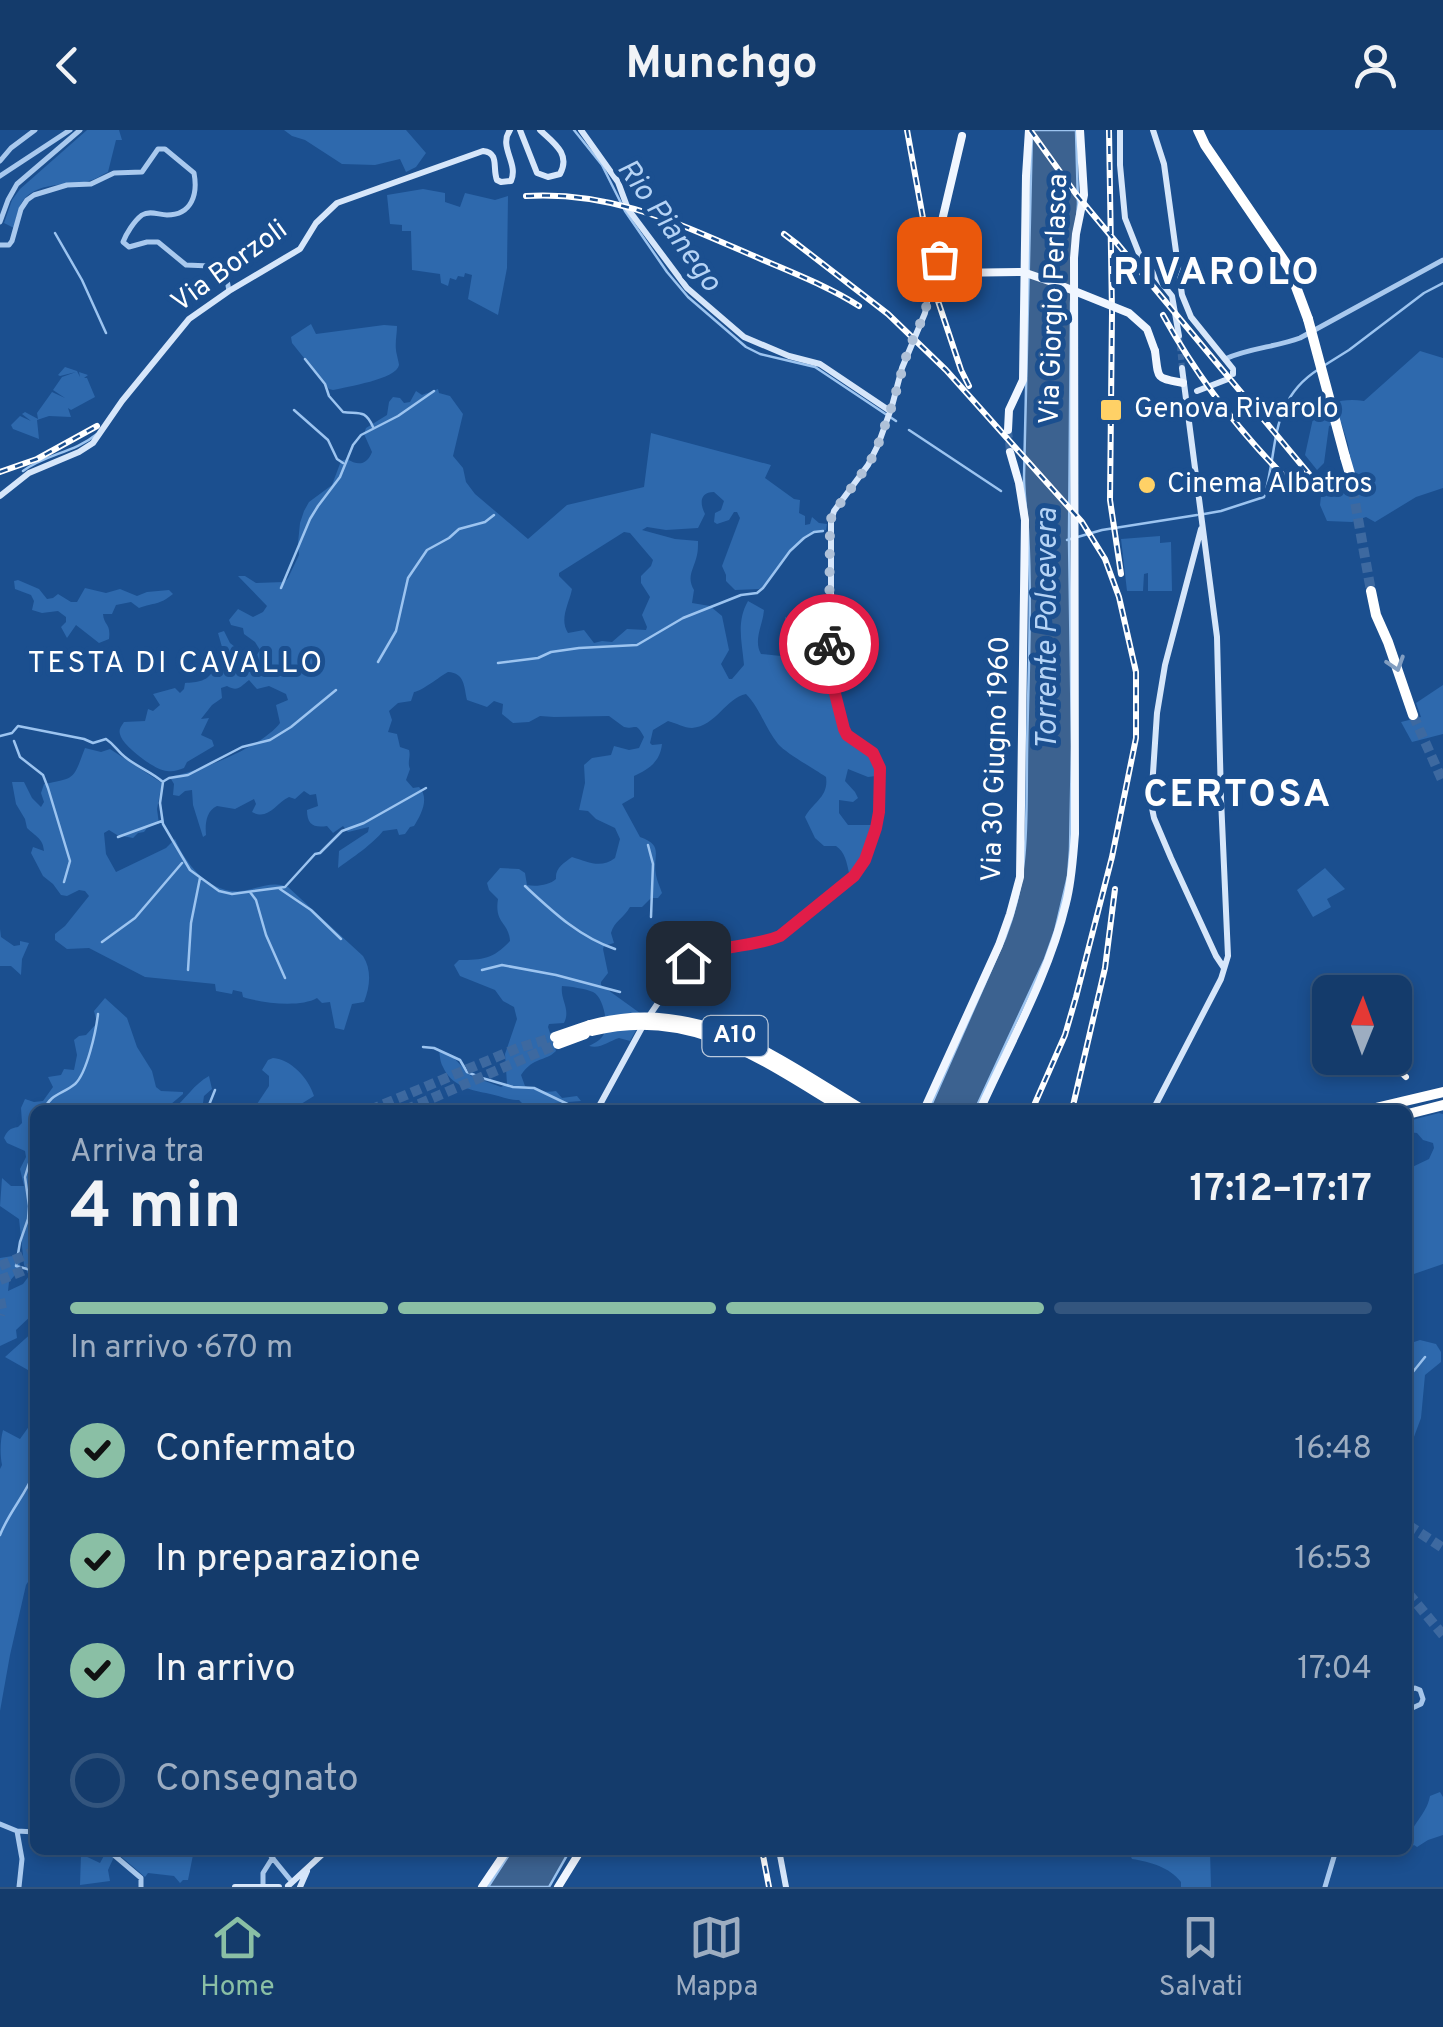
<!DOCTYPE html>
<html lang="it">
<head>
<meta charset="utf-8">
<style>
  :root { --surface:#143b6b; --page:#214673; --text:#f1f3f6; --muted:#9dadc1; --line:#33557e; --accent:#8abfa5 }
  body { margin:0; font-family:Overpass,sans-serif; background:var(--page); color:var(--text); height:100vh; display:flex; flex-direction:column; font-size:38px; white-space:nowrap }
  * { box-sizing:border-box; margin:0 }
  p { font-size:32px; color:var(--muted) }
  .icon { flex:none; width:55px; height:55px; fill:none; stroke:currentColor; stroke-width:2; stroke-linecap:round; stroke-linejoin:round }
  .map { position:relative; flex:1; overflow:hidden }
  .panel { position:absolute; left:30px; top:975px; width:1382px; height:750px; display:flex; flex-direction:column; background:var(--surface); border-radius:15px; box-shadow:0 5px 15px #0003,0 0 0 2px var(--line) }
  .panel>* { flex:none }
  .needle { width:65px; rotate:1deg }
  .controls { position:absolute; left:1312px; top:845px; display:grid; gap:20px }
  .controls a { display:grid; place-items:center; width:100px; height:100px; border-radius:15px; background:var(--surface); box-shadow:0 5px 15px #0003,0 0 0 2px var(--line); font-size:50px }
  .pin { position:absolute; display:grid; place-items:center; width:85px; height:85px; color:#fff; margin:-42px; border-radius:20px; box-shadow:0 5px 15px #0006 }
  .courier { position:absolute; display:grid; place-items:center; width:100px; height:100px; margin:-50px; border:8px solid #e11d48; border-radius:50%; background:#fff; color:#222; box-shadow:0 2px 12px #0007 }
  .summary em { font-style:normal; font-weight:700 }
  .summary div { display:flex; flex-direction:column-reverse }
  .summary { display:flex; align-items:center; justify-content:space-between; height:170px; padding:0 40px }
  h1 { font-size:65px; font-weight:700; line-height:75px }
  .bar { display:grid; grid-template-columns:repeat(4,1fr); gap:15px 10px; align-content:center; height:120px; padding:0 40px }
  .bar i { height:12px; border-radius:8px; background:var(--line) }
  .bar .active { background:var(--accent) }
  .bar p { grid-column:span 4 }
  ol { padding:0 40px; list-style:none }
  li { display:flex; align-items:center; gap:30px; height:110px }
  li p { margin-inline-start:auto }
  li .icon { padding:10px; border-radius:50%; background:var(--accent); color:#111; stroke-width:4 }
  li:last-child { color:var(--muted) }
  li i { width:55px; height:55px; border:5px solid var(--line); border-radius:50% }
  header { display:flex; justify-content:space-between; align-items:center; height:130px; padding:0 40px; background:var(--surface); font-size:45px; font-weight:700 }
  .tab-bar { display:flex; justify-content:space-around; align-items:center; height:140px; border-top:2px solid var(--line); background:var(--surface); font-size:28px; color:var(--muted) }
  .tab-bar a { display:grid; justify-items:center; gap:5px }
  .tab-bar .active { color:var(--accent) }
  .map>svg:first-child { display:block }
  .green { fill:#2e69ad; fill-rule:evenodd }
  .water { fill:#3c6290; stroke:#9cc4f0; stroke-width:2.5 }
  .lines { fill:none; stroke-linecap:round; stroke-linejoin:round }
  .stream { stroke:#9cc4f0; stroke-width:2.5 }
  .secondary-tunnel { stroke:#3d69a0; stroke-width:6; stroke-dasharray:6 3; stroke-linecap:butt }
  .primary-tunnel { stroke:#3d69a0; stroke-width:8; stroke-dasharray:8 4; stroke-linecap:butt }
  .motorway-tunnel { stroke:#3d69a0; stroke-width:10; stroke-dasharray:10 5; stroke-linecap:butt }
  .tertiary { stroke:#a9c9ee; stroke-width:5 }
  .secondary { stroke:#d6e6fa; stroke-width:6 }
  .primary { stroke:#f0f6ff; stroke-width:8 }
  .motorway { stroke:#fff; stroke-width:10 }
  .rail-casing { stroke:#fff; stroke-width:6 }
  .rail { stroke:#1b4f8f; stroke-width:2.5; stroke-dasharray:8; stroke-linecap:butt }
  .primary-bridge { stroke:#f0f6ff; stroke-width:8 }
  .motorway-bridge { stroke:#fff; stroke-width:10 }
  .oneway { stroke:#829ec1 }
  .done { stroke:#afc1d8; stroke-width:10; stroke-dasharray:0 18 }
  .route { stroke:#e11d48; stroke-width:12 }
  .poi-dot { fill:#ffd166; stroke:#1b4f8f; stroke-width:4 }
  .labels { text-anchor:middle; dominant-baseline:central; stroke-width:10; stroke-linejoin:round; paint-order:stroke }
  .shield { fill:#1b4f8f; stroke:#bbcadd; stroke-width:2.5 }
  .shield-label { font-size:25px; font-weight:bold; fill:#fff }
  .street-label { font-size:28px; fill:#fff; stroke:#1b4f8f }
  .poi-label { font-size:28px; fill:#fff; stroke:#1b4f8f; text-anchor:start }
  .water-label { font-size:30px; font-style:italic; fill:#b5d3f5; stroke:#1b4f8f }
  .neighbourhood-label { font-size:30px; letter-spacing:2.5px; fill:#fff; stroke:#1b4f8f }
  .district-label { font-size:38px; font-weight:bold; letter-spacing:2.5px; fill:#fff; stroke:#1b4f8f }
</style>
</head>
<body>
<header><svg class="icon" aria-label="back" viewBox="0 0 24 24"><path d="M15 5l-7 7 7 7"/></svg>Munchgo<svg class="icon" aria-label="person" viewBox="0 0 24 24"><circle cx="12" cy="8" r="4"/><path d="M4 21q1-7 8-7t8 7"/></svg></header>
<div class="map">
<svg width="1443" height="1757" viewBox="0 0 1443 1757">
  <rect width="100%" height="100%" fill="#1b4f8f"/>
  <path class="green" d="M87,0H119L122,10H116L108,42C100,46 93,51 84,52C66,55 42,53 27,66C18,74 17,87 14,98L4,93L12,70L20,59Z
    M284,0H406L426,23L416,37L406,42L400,29L375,35L342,34L305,10L292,6Z
    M423,59L445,63V72L460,77L465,63L495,70L508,66L507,138L498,185L468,169L472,145L465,143L464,147L458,146L456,150L450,148L448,156L441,153L440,144L412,140L411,101H402V95L390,94L387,65Z
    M311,194L316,204L384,195L397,196C397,204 395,212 396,220C396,222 399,233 399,235C397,249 346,257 333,260L329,259L292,213L291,207Z
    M1420,221L1443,228V358L1416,367L1375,392L1366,387L1352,392L1327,391L1320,375L1321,366L1353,345L1348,314L1341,292L1329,296L1324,333L1317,340L1305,325L1314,284C1330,272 1344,268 1364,271Z
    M65,237L77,241L80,247L79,242L88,245L84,248H87L95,267L71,280L68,278L71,287L49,286L37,290L39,309L13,299L11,295L20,286L31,291L22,284L25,282L38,289L37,283L52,262L65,268L53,260L62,247L76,242L60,246L58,245Z
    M438,259L439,263L450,266L463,284L453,326L463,338L466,352L475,364L528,409L567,375L644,357L651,303L771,335L765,348L794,369L800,370L799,383L805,386V395L810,394L812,387L819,393L827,394L826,400C797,405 782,432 766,455L759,459L735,460L726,451V445L722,436L740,388L737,382H734L729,390L717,394L714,392L715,383L721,380L724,371L714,362C699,362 700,374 705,384L698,398L666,400L647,397L642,400L675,409L698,411C698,416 698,421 697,425C694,439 686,447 694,460L692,473L710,476L722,486L729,520L721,534L729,549H732L744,535C742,512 736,492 748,471L764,480C763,495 753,510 761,524L781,526L788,536L790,534C783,513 787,507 785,487L793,491L791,500L794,509L801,472L821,476L819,487H826V545L842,602L848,611L869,624L874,635L876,646L868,647L848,639L845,651L855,662L858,668L853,672L839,670V683L848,695H872L862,727L849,743C847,733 845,722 836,716H824L815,708L805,687C813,672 829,667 826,647C813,638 787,624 778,614C765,598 760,578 746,564C726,568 716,596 692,598C684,598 676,593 668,591L653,600L650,613L652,615L662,614C660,632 649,639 634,646V667L622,674L640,707C665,716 652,725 656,745C657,751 660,757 662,763L658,768H651L642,777H630C624,788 614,791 611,803L614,813L604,816L603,819L608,843L601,852V855L644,886L630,911L619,908C609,911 601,919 589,916C594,913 599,911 602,907C610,898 604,867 593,862C587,859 568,856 562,856C560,870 571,879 564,893L549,894L548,897L556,921C545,932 534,926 521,945L525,956C535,961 546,963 556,961L562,968L577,966L581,971L554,973L551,980H529L519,970C506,970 498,965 486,963C469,960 451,955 443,937C440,932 440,926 439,920L453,927L471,946L501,957L507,954L505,924L517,889L514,877L503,871L495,860L460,846L454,835L459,830C483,830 493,829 510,811C509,792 494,794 498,769L489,760L487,753L500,738L519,739L525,743L527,755C536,757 550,755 556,749C555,738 564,733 572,727C588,732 601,739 615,728L620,709L615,698L596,689L588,681L579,680L585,653L584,635L592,628L611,625L614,616L629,620L639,618L644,607C635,591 637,600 624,597L609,586L554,587L540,586L529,592L513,593L502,584L503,574L494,571L487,577L467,570C464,557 465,543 448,542C439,547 422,561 414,562L411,571L398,573L389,581L392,590L388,602L397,604L400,617L409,620C411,627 407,632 410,639L406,650L413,658L419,657C430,668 421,685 414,696L410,697L405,704L399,705L397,699L383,701C374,713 351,729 338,738L339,721L368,702L369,697L348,702L343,696L333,703L327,696C314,698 307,695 307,680L318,676L316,664L310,665L304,661L295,669L289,667C275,674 268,691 252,682L256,674L254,669L235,679L217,676C206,681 205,694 206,705L203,707L193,675L192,660L185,661L179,666L173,665L174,654L171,649L173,646C201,641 263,616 280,593L276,575L288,570L286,564L269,556L257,559L249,550C240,557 238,562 227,556L221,558L222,568L212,575L201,589L209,588L201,605L212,610L214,616L187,632L184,638C178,640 174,642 167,641C156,641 126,618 121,607C118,600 120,598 124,592L145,591L148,579L153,581L160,575L153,564L175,558L180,563L184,559L185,553C197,552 209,552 214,538L211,529L222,517L218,503L224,501L230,513L235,517L229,527L247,533L253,531L260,520L255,512L244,504L243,498L231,495L229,490L238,479L253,487L263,482L267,476L238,446H245L256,453L284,452L288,448L299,425L298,413L300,393L304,381L309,372L332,355L341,331L347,329C358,336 367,335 372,322L364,304L366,298L387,285L389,272L393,267L400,268L404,273L410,272L416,261L422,265ZM624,402L630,403L653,430L651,436L641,446V453L650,467L642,485L647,497L646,500L627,499L612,512L602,511L594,513L584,500L568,503C559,489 569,474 572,459L559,446V443Z
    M1160,406V413L1171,412L1172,461H1148V443L1144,444L1143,461H1127L1121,409Z
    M18,450L39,459L47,469L53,468L58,464L71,472H77L85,458L106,463L120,459L137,466L147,462L169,460L173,464C158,476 155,472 139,478L131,472L116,475L112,484H103C104,496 111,493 109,509L99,513L76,495L67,508L61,497L66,492V487L58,481L42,483L32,480L34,471L31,465L15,459L14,451Z
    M1443,555V604L1412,612L1401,592L1421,587L1416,573Z
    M85,618L101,622L110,619L162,653L157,679L159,694H150L144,702L138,703L133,708L117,705L109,700L104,703L106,724L116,742L166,718L175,709C186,735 210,764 241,761C257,759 272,750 288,757L363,826C372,840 370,857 364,872L352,874L344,900L335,898L330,872L322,873L317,868C300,878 261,873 243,867L242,862L233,860L232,864L216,861L215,854L145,847L89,818L67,819L55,810V804L65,796L89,766L85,761L79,760L67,766L61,765L53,754L43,746L31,723L33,717L44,721C43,708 36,707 27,698L25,689L16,674L12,652H24L32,668L41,677L44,672L41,663L44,654C77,648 73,649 85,618Z
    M1325,738L1345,759L1327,769L1331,777L1313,787L1297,760Z
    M0,799L1,807L14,816L20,815V811L29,813L22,829L21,845L11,836H0Z
    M105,868L127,888L137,917L152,941L156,957L161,961L183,962V964L164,980H35V1186L33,1184L16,1200L17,1208L0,1216V1128L19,1125L20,1139L9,1152L8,1161L23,1154L29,1146L24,1135L19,1089L0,1076L2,1048L11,1056H24L20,1039L26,1027L25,1021L7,1013L4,1008C7,1001 10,998 18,997L22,993L21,978L25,969L34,972L43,971L53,957L48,947L61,945L64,939L74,940L77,925L74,910L79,906L86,905L97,893L94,881Z
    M273,928C291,929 309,949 314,966L301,974L295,980H253L269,956V946L262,940L268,930Z
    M209,946L212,959L204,966L203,973C211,981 223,975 233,973L232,980H172C186,969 194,954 209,946Z
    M1439,983L1443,984V1134L1408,1146V1039L1429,1029L1434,1018L1433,1013L1423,1010L1417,1003L1408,1002V991Z
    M35,1200V1244L5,1227Z
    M1420,1210L1436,1214L1441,1222V1232L1425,1245L1421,1288L1408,1323V1214Z
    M35,1288V1441L26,1455L10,1525L0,1581V1339L2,1335C0,1325 0,1311 3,1300L20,1309Z
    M1440,1662L1443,1667V1705L1428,1710L1417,1717L1414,1715L1408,1719C1407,1695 1426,1688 1430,1666Z
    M118,1720H194L188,1750H183L180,1753L174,1746L148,1743L145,1747L117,1723Z
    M1128,1720H1210L1211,1757H1181V1752C1169,1737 1151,1732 1132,1729Z
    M106,1722L114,1727L108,1740L110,1751L80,1755L81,1724L100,1733Z"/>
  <path class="water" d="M1032,0H1076L1078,74L1071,173L1069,408L1072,616L1070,720L1068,746L1055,801L1045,829L975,980H929L1005,808C1030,745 1026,692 1027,625C1028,551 1032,476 1028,401C1027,383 1024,366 1024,347Z
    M512,1720H570L549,1757H488Z"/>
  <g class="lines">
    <path class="stream" d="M574,0L602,35L625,81L667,142L688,167L746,217L760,224L815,237L896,291
      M55,103L82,150L106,203
      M305,229L325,254L329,266L343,282C359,284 365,279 373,297
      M1325,235L1349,220L1424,163L1443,153
      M294,280L328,310L337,329L343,333
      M909,300L1001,361
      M23,341C45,324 74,323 97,304
      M1204,384L1221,381L1264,367C1279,319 1268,271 1319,239
      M1067,410L1102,400L1197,385
      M281,458L310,389L318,376L340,347L353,315L361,305L398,286L434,261
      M378,532L396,501L408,448L427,420L449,408L459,399L485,392L494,385
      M498,533L538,528L551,522L579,518L637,515L683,488L741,465L757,463L763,458L790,421L804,408L814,402L823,401
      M0,606L12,603L18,596L84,609L93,613L106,609C115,615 117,621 125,627C137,637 152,642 163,652L160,673L163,694L190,740L219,761L232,764L285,757L315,724L320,723L342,701L364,693L426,658
      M14,611L20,627L43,645L48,658L70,731L64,752
      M164,651L169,648L188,645L242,617L270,610L291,597L336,560
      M118,707L162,691
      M648,715L653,734L651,787
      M525,756C552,781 579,807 615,819
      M280,759L311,780L341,809
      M250,762L256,770L266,805L285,848
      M102,812L135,788L182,733
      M188,840L191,793L200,748
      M482,840L502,835L556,845L620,862
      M423,917L434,918L460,930L467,942L482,948L513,957L534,958L580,980
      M44,980C50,964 63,964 75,954C87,943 96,901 98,884
      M207,980L215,960
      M35,1013L25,1047L29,1076L28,1089L20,1112L16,1136L31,1140L35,1137
      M1408,1248L1425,1227
      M0,1405C9,1382 26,1364 35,1341"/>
    <path class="secondary-tunnel" d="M1179,206L1182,238"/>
    <path class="primary-tunnel" d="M1008,300L1010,322"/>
    <path class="motorway-tunnel" d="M1350,344L1371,461
      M1413,585L1443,652
      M370,980L518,918L555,907
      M405,980L558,914
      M0,1136L35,1121
      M0,1150L35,1136
      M0,1169L2,1179L0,1185
      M1408,1395L1443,1418
      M1408,1463L1443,1505"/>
    <path class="tertiary" d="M0,31L11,18L35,0
      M0,46L70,0
      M0,92L8,70L17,54L80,0
      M0,115H9L12,111L21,79L27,70L34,65L67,55L91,54L114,43L142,42L158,19H165L194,43C198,64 192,85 167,85C159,85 150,80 142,85C134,91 126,104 123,112L129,117L147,112H158L186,135L210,136L226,144L229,161
      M1225,229C1249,218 1276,217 1300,208L1443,130
      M404,980H405
      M1408,1561L1415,1558L1420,1560L1423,1569L1421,1574L1408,1580
      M0,1694L17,1701L35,1702
      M17,1701L22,1729L19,1757
      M108,1720L141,1748V1757
      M266,1720L292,1752
      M263,1756V1743L273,1727
      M1325,1757L1336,1720"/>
    <path class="secondary" d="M520,0L537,43L548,47L560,44C571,24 554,13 540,0
      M581,0L618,52L628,79L687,158L744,207L789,226L820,234L890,281
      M1120,0V35L1125,88L1140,126L1172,166L1179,206
      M1153,0L1164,34L1182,165L1191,187L1233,239V244
      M1197,261L1228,249
      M0,366L29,343L79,322L93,313L122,271L189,189L229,161L300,119L316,93L337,73L483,21C500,23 492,38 497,50L501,52L511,51C519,33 498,17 510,0
      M1201,399L1165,535L1157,583L1151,673L1154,688L1171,728L1216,826L1224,838
      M597,980L645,892L682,838L706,822L765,811L780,806L854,746L860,739L870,715L879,682L880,638L873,623L845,602L831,548V391L834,381L868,335L878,315L892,276L902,238L925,183L931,152
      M1153,980L1221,849L1228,826L1221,669L1217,507L1182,238
      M779,1720L786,1757
      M288,1756L327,1720
      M235,1757H279
      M300,1757L307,1741"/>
    <path class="primary" d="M940,135C926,134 922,147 934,154L941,153L946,143
      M946,143L940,135L937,112L962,6
      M1155,221C1159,251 1155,247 1183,253
      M1008,300L1009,280L1023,250L1026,46L1029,0
      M924,980L999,815L1010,784L1020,747L1025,390L1019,353L1010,322
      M980,980C1010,913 1049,845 1066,773C1072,750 1073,727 1075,704L1074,128L1076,104L1084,65L1080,0
      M482,1757L507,1720
      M558,1757L581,1720"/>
    <path class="motorway" d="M1198,0L1205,15L1289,138L1308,189
      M1345,327L1350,344
      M1371,461L1376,485L1388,512L1413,585
      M555,907L590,895
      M558,914L585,904
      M1367,980L1443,962
      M1408,984L1443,975"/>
    <defs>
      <path id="rail" d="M907,0L938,171L961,240L969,256
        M1030,0L1076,64L1309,344
        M1109,0L1112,182L1110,370L1121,444
        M526,66C612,61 677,93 754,126C790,142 826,155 859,176
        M784,104L888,184L946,240L1082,392L1105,429L1119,467L1136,542V608L1112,727L1076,867L1065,905L1032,980
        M1163,185C1199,250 1243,307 1296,358
        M0,342L37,329L97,296
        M1324,876L1330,880
        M1386,928L1406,947
        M1072,980L1105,838L1115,759
        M762,1720L769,1757"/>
    </defs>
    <use href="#rail" class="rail-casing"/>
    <use href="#rail" class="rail"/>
    <path class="primary-bridge" d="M950,143L1023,142L1052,152L1129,183L1147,199L1155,221"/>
    <path class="motorway-bridge" d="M1308,189L1345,327
      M590,895C697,865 776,928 863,980
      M592,901C692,875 765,932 846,980"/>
  </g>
  <defs><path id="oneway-chevron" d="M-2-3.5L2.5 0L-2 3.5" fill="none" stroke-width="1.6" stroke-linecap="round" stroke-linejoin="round" transform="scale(2.5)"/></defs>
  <use class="oneway" href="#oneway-chevron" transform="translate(1396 534) rotate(72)"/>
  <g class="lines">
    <path class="done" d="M829,514L830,391L834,382L868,335L875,323L892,276L908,220L925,183L931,152L927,147V141L934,134L940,135L939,129"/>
    <path class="route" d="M688,833C715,813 749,819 780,806L854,746L865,730L876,698L879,682L880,638L873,623L847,605L844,599L831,548L829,514"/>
  </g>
  <g class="poi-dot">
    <rect x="1099" y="268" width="24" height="24" rx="5"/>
    <circle cx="1147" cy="355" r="10"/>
  </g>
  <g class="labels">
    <rect class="shield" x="702.5" y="886" width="65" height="40" rx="8"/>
    <g class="shield-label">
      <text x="735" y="906">A10</text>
    </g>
    <g class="street-label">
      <text transform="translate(230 137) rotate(-36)">Via Borzoli</text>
      <text transform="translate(1055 169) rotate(-88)">Via Giorgio Perlasca</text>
      <text transform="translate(997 629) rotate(-88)">Via 30 Giugno 1960</text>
    </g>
    <g class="poi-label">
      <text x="1134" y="280">Genova Rivarolo</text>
      <text x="1167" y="355">Cinema Albatros</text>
    </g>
    <g class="water-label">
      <text transform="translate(668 96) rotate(54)">Rio Pianego</text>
      <text transform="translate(1048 499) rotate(-90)">Torrente Polcevera</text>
    </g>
    <g class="neighbourhood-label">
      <text x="176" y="534">TESTA DI CAVALLO</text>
    </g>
    <g class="district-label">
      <text x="1217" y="144">RIVAROLO</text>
      <text x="1238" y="666">CERTOSA</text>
    </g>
  </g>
</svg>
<div class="controls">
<a><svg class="needle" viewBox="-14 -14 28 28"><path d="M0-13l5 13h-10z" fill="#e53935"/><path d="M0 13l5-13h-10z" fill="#9dadc1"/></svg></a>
</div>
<div class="pin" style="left:939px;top:129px;background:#ea580c"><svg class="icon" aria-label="bag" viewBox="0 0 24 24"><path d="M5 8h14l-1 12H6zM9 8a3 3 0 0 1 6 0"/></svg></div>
<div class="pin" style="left:688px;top:833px;background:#1f2937"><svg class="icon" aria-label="home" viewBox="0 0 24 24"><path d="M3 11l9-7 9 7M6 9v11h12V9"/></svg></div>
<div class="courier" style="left:829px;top:514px"><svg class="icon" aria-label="bike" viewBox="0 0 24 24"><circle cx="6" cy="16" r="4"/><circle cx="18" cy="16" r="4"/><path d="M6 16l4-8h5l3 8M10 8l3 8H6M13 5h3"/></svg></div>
<section class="panel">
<div class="summary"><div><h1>4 min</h1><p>Arriva tra</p></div><em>17:12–17:17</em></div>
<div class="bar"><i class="active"></i><i class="active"></i><i class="active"></i><i></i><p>In arrivo · 670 m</p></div>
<ol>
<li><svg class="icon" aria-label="check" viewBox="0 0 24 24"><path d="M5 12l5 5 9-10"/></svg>Confermato<p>16:48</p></li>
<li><svg class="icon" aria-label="check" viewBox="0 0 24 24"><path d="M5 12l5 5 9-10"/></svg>In preparazione<p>16:53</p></li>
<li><svg class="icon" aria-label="check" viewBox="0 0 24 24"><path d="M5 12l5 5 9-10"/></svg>In arrivo<p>17:04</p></li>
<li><i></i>Consegnato</li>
</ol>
</section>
</div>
<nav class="tab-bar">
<a class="active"><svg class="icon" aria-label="home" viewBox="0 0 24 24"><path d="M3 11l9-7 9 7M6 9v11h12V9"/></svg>Home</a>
<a><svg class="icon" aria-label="map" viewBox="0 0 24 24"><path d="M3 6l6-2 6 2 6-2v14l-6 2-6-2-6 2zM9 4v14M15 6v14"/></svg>Mappa</a>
<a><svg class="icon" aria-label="saved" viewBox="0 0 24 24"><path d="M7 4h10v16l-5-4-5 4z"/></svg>Salvati</a>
</nav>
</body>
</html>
